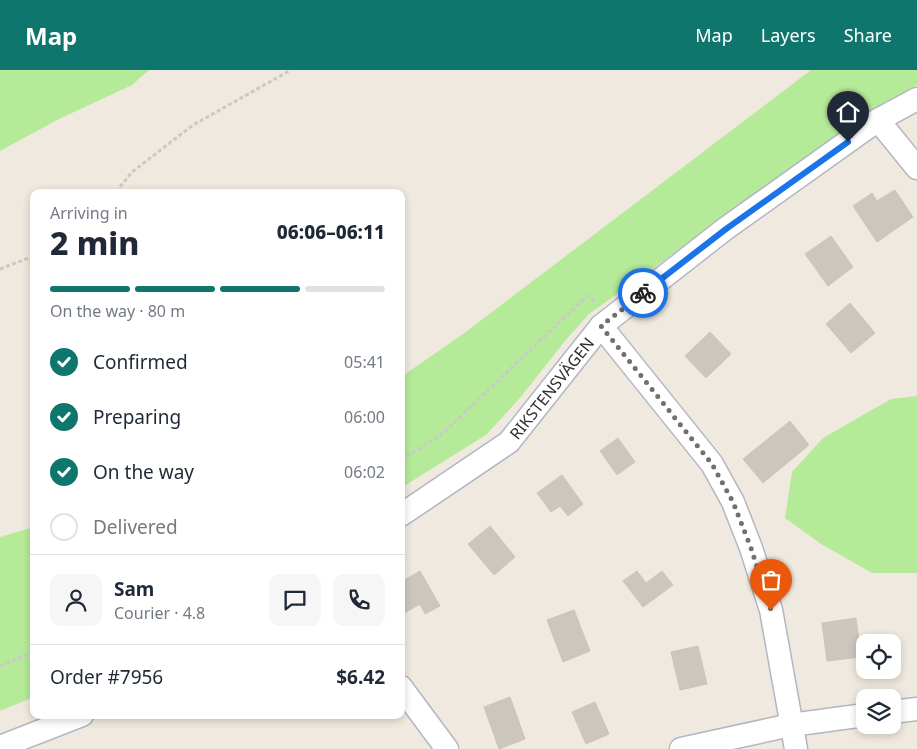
<!DOCTYPE html>
<html lang="en">
<head>
<meta charset="utf-8">
<style>
  :root { --surface:#fff; --page:#f6f6f7; --text:#1f2937; --muted:#747a83; --line:#e0e1e3; --accent:#0f766e }
  body { margin:0; font-family:"Noto Sans",sans-serif; background:var(--page); color:var(--text); height:100vh; display:flex; flex-direction:column; font-size:19px; white-space:nowrap }
  * { box-sizing:border-box; margin:0 }
  p { font-size:16px; color:var(--muted) }
  .icon { flex:none; width:28px; height:28px; fill:none; stroke:currentColor; stroke-width:2; stroke-linecap:round; stroke-linejoin:round }
  .map { position:relative; flex:1; overflow:hidden }
  .sheet { position:absolute; left:30px; top:119px; width:375px; height:530px; display:flex; flex-direction:column; background:var(--surface); border-radius:10px; box-shadow:0 2px 8px #0003 }
  .sheet>* { flex:none }
  .buttons { position:absolute; left:856px; top:564px; display:grid; gap:10px }
  .buttons a { display:grid; place-items:center; width:45px; height:45px; border-radius:10px; background:var(--surface); box-shadow:0 2px 8px #0003; font-size:25px }
  .pin { position:absolute; display:grid; place-items:center; width:42px; height:42px; color:#fff; margin:-51px -21px; border-radius:50% 50% 50% 0; rotate:-45deg; box-shadow:0 0 5px #0007 }
  .pin .icon { rotate:45deg }
  .courier { position:absolute; display:grid; place-items:center; width:50px; height:50px; margin:-25px; border:4px solid #1a73e8; border-radius:50%; background:#fff; color:#222; box-shadow:0 1px 6px #0007 }
  .summary em { font-style:normal; font-weight:800 }
  .summary div { display:flex; flex-direction:column-reverse }
  .summary { display:flex; align-items:center; justify-content:space-between; height:85px; padding:0 20px }
  h1 { font-size:32px; font-weight:800; line-height:38px }
  .bar { display:grid; grid-template-columns:repeat(4,1fr); gap:8px 5px; align-content:center; height:60px; padding:0 20px }
  .bar i { height:6px; border-radius:4px; background:var(--line) }
  .bar .current { background:var(--accent) }
  .bar p { grid-column:span 4 }
  .line { display:flex; align-items:center; gap:12px; padding:0 20px; border-top:1px solid var(--line) }
  .line div { flex:1 }
  .round { display:grid; place-items:center; flex:none; width:52px; height:52px; border-radius:10px; background:var(--page) }
  ol { padding:0 20px; list-style:none }
  li { display:flex; align-items:center; gap:15px; height:55px }
  li p { margin-inline-start:auto }
  li .icon { padding:5px; border-radius:50%; background:var(--accent); color:#fff; stroke-width:4 }
  li:last-child { color:var(--muted) }
  li i { width:28px; height:28px; border:2px solid var(--line); border-radius:50% }
  header { display:flex; align-items:center; gap:30px; box-sizing:border-box; height:70px; padding:0 25px; background:var(--accent); color:#fff }
  header strong { font-size:24px }
  nav { display:flex; gap:28px; margin-inline-start:auto; font-size:18px }
  .map>svg:first-child { display:block }
  .green { fill:#b5eb98 }
  .building { fill:#cbc7be; stroke:#ccc5b8 }
  .lines { fill:none; stroke-linecap:round; stroke-linejoin:round }
  .minor-casing { stroke:#b3b6c2; stroke-width:25 }
  .path { stroke:#c9c9c9; stroke-width:3; stroke-dasharray:4 2.5; stroke-linecap:butt }
  .minor { stroke:#fff; stroke-width:22 }
  .done { stroke:#726f6c; stroke-width:5; stroke-dasharray:0 9 }
  .route { stroke:#1a73e8; stroke-width:6 }
  .labels { text-anchor:middle; dominant-baseline:central; stroke-width:4; stroke-linejoin:round; paint-order:stroke }
  .street-label { font-size:16px; fill:#2e2e2e; stroke:#fff }
</style>
</head>
<body>
<header>
<strong>Map</strong>
<nav><a>Map</a><a>Layers</a><a>Share</a></nav>
</header>
<div class="map">
<svg width="917" height="679" viewBox="0 0 917 679">
  <rect width="100%" height="100%" fill="#f0e9df"/>
  <path class="green" d="M0,0H149L132,15L59,49L0,81Z
    M811,0H917V15L867,45L589,244L565,271L520,328L486,365L401,418V307L463,264Z
    M917,326V503H872L821,474L785,448L792,402L823,368L891,329Z
    M34,457V627L0,641V467Z"/>
  <path class="building" d="M895,120L913,147L877,172L853,136L872,123L877,131Z
    M831,166L853,197L828,216L805,184Z
    M850,233L875,263L851,283L826,254Z
    M710,262L731,284L706,308L685,286Z
    M790,351L809,375L763,413L743,389Z
    M618,368L635,392L617,405L600,381Z
    M562,405L583,434L568,446L560,436L551,442L537,423Z
    M490,456L515,487L494,505L468,474Z
    M420,501L440,536L425,544L420,534L401,545V512Z
    M637,501L646,513L662,501L673,515L643,537L623,511Z
    M574,540L590,581L563,592L547,550Z
    M856,548L861,587L827,591L822,553Z
    M698,576L707,614L680,620L671,582Z
    M510,627L525,669L499,679L484,637Z
    M595,632L609,664L586,674L572,642Z"/>
  <g class="lines">
    <defs>
      <g id="minor">
        <path d="M878,50L917,98"/>
        <path d="M601,256L712,394L733,432L751,478L771,540L796,679"/>
        <path id="s1" d="M401,445L509,372L601,256L725,159L878,50L917,29"/>
        <path d="M401,617L447,679"/>
        <path d="M892,642L917,639"/>
        <path d="M0,677L82,645"/>
        <path d="M681,679L791,655L865,645"/>
      </g>
    </defs>
    <use href="#minor" class="minor-casing"/>
    <path class="path" d="M116,122L132,102L193,55L291,0
      M0,199L34,186
      M401,390L442,364L587,226L597,232
      M0,596L34,582"/>
    <use href="#minor" class="minor"/>
  </g>
  <g class="lines">
    <path class="done" d="M643,223L601,256L712,394L733,432L751,478L771,540"/>
    <path class="route" d="M643,223L726,159L848,72"/>
  </g>
  <g class="labels">
    <g class="street-label">
      <text stroke="none"><textPath href="#s1" startOffset="199">RIKSTENSVÄGEN</textPath></text>
    </g>
  </g>
</svg>
<div class="buttons">
<a><svg class="icon" aria-label="locate" viewBox="0 0 24 24"><circle cx="12" cy="12" r="6"/><path d="M12 2v4M12 18v4M2 12h4M18 12h4"/></svg></a>
<a><svg class="icon" aria-label="layers" viewBox="0 0 24 24"><path d="M12 4l9 5-9 5-9-5zM3 14l9 5 9-5"/></svg></a>
</div>
<div class="pin" style="left:771px;top:540px;background:#ea580c"><svg class="icon" aria-label="bag" viewBox="0 0 24 24"><path d="M5 8h14l-1 12H6zM9 8a3 3 0 0 1 6 0"/></svg></div>
<div class="pin" style="left:848px;top:72px;background:#1f2937"><svg class="icon" aria-label="home" viewBox="0 0 24 24"><path d="M3 11l9-7 9 7M6 9v11h12V9"/></svg></div>
<div class="courier" style="left:643px;top:223px"><svg class="icon" aria-label="bike" viewBox="0 0 24 24"><circle cx="6" cy="16" r="4"/><circle cx="18" cy="16" r="4"/><path d="M6 16l4-8h5l3 8M10 8l3 8H6M13 5h3"/></svg></div>
<section class="sheet">
<div class="summary"><div><h1>2 min</h1><p>Arriving in</p></div><em>06:06–06:11</em></div>
<div class="bar"><i class="current"></i><i class="current"></i><i class="current"></i><i></i><p>On the way · 80 m</p></div>
<ol>
<li><svg class="icon" aria-label="check" viewBox="0 0 24 24"><path d="M5 12l5 5 9-10"/></svg>Confirmed<p>05:41</p></li>
<li><svg class="icon" aria-label="check" viewBox="0 0 24 24"><path d="M5 12l5 5 9-10"/></svg>Preparing<p>06:00</p></li>
<li><svg class="icon" aria-label="check" viewBox="0 0 24 24"><path d="M5 12l5 5 9-10"/></svg>On the way<p>06:02</p></li>
<li><i></i>Delivered</li>
</ol>
<div class="line" style="height:90px"><a class="round"><svg class="icon" aria-label="person" viewBox="0 0 24 24"><circle cx="12" cy="8" r="4"/><path d="M4 21q1-7 8-7t8 7"/></svg></a><div><b>Sam</b><p>Courier · 4.8</p></div><a class="round"><svg class="icon" aria-label="chat" viewBox="0 0 24 24"><path d="M4 5h16v11H9l-5 4z"/></svg></a><a class="round"><svg class="icon" aria-label="phone" viewBox="0 0 24 24"><path d="M5 4h4l2 5-3 2q2 4 5 5l2-3 5 2v4C11 20 4 13 5 4z"/></svg></a></div>
<div class="line" style="height:65px"><div>Order #7956</div><b>$6.42</b></div>
</section>
</div>
</body>
</html>
